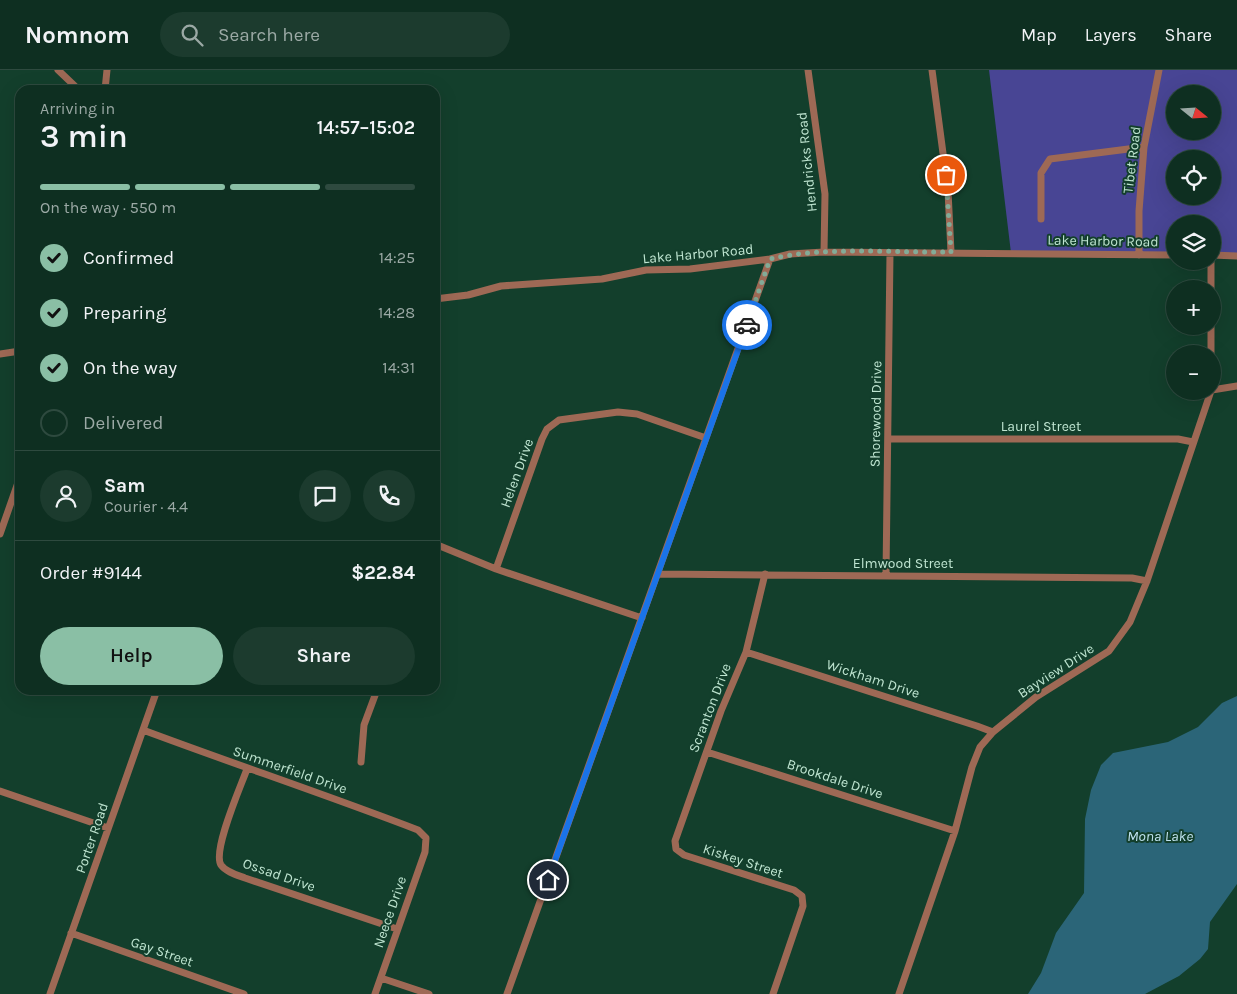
<!DOCTYPE html>
<html lang="en">
<head>
<meta charset="utf-8">
<style>
  :root { --surface:#0e2f21; --page:#1c3b2e; --text:#f1f3f6; --muted:#9ba9a5; --line:#2e4a3f; --accent:#8abfa5 }
  body { margin:0; font-family:Karla,sans-serif; background:var(--page); color:var(--text); height:100vh; display:flex; flex-direction:column; font-size:19px; white-space:nowrap }
  * { box-sizing:border-box; margin:0 }
  p { font-size:16px; color:var(--muted) }
  .icon { flex:none; width:28px; height:28px; fill:none; stroke:currentColor; stroke-width:2; stroke-linecap:round; stroke-linejoin:round }
  .map { position:relative; flex:1; overflow:hidden }
  .drawer { position:absolute; left:15px; top:15px; width:425px; height:610px; display:flex; flex-direction:column; background:var(--surface); border-radius:15px; box-shadow:0 5px 20px #0002,0 0 0 1px var(--line) }
  .drawer>* { flex:none }
  .needle { width:32px; rotate:108deg }
  .buttons { position:absolute; left:1166px; top:15px; display:grid; gap:10px }
  .buttons a { display:grid; place-items:center; width:55px; height:55px; border-radius:50%; background:var(--surface); box-shadow:0 5px 20px #0002,0 0 0 1px var(--line); font-size:25px }
  .pin { position:absolute; display:grid; place-items:center; width:42px; height:42px; color:#fff; margin:-21px; border:2px solid #fff; border-radius:50%; box-shadow:0 1px 5px #0007 }
  .courier { position:absolute; display:grid; place-items:center; width:50px; height:50px; margin:-25px; border:4px solid #1a73e8; border-radius:50%; background:#fff; color:#222; box-shadow:0 1px 6px #0007 }
  .overview em { font-style:normal; font-weight:600 }
  .overview div { display:flex; flex-direction:column-reverse }
  .overview { display:flex; align-items:center; justify-content:space-between; height:85px; padding:0 25px }
  h1 { font-size:32px; font-weight:600; line-height:38px }
  .bar { display:grid; grid-template-columns:repeat(4,1fr); gap:8px 5px; align-content:center; height:60px; padding:0 25px }
  .bar i { height:6px; border-radius:4px; background:var(--line) }
  .bar .active { background:var(--accent) }
  .bar p { grid-column:span 4 }
  .line { display:flex; align-items:center; gap:12px; padding:0 25px; border-top:1px solid var(--line) }
  .line div { flex:1 }
  .round { display:grid; place-items:center; flex:none; width:52px; height:52px; border-radius:26px; background:var(--page) }
  ol { padding:0 25px; list-style:none }
  li { display:flex; align-items:center; gap:15px; height:55px }
  li p { margin-inline-start:auto }
  li .icon { padding:5px; border-radius:50%; background:var(--accent); color:#111; stroke-width:4 }
  li:last-child { color:var(--muted) }
  li i { width:28px; height:28px; border:2px solid var(--line); border-radius:50% }
  .primary-button { display:flex; gap:10px; margin-top:auto; padding:10px 25px }
  .primary-button a { flex:1; height:58px; border-radius:30px; background:var(--accent); color:#111; font-size:20px; font-weight:600; line-height:58px; text-align:center }
  .primary-button a+a { background:var(--page); color:var(--text) }
  header { display:flex; align-items:center; gap:30px; box-sizing:border-box; height:70px; padding:0 25px; background:var(--surface); border-bottom:1px solid var(--line) }
  header strong { font-size:24px }
  nav { display:flex; gap:28px; margin-inline-start:auto; font-size:18px }
  .search { width:350px; height:45px; background:var(--page); display:flex; align-items:center; gap:12px; box-sizing:border-box; padding:0 18px; border-radius:28px; color:var(--muted); font-size:19px }
  .map>svg:first-child { display:block }
  .green { fill:#484594; fill-rule:evenodd }
  .water { fill:#2b6578 }
  .lines { fill:none; stroke-linecap:round; stroke-linejoin:round }
  .minor { stroke:#9e6955; stroke-width:7 }
  .done { stroke:#83ab97; stroke-width:5; stroke-dasharray:0 9 }
  .route { stroke:#1a73e8; stroke-width:6 }
  .labels { text-anchor:middle; dominant-baseline:central; stroke-width:4; stroke-linejoin:round; paint-order:stroke }
  .street-label { font-size:14px; fill:#bfe5d1; stroke:#133f2c }
  .water-label { font-size:15px; font-style:italic; fill:#c0e2ef; stroke:#133f2c }
</style>
</head>
<body>
<header>
<strong>Nomnom</strong>
<div class="search"><svg class="icon" aria-label="search" viewBox="0 0 24 24"><circle cx="10" cy="10" r="6"/><path d="M15 15l6 6"/></svg>Search here</div>
<nav><a>Map</a><a>Layers</a><a>Share</a></nav>
</header>
<div class="map">
<svg width="1237" height="924" viewBox="0 0 1237 924">
  <rect width="100%" height="100%" fill="#133f2c"/>
  <path class="green" d="M989,0H1237V185H1213L1212,154H1175V185L1011,183ZM1175,24H1212V61H1175ZM1175,89H1212V126H1175Z"/>
  <path class="water" d="M1237,626V814L1210,852L1208,879L1200,889L1179,906L1145,924H1028L1041,903L1056,863L1084,823L1085,749L1091,720L1101,695L1113,683L1168,672L1198,657L1222,633Z"/>
  <g class="lines">
    <path class="minor" d="M58,0L79,20
      M808,0L825,124L824,182
      M932,0L948,121L951,182
      M105,20L107,0
      M1041,149V103L1050,89L1144,77
      M1139,185V141L1144,77L1159,0
      M1212,185L1237,186
      M1211,191V219
      M435,229L468,225L501,216L602,209L646,200L690,199L770,189L790,184L824,182L1175,185
      M1211,256V284
      M0,284L20,281
      M1212,320L1237,316
      M888,369H1178L1193,372
      M0,464L20,407
      M435,474L496,499L642,548
      M496,499L542,369L547,359L559,350L618,342L637,344L706,368
      M658,504L1132,508L1147,511
      M765,504L746,582L721,641L675,771L676,779L684,785L794,820L802,826L803,836L773,924
      M886,505L890,183
      M746,582L977,656L993,662
      M143,660C234,694 327,725 418,760L426,768L425,782L375,924
      M707,682L955,761
      M361,692L364,655L377,620
      M247,699C241,716 212,781 221,795C226,802 237,805 245,808L397,859
      M0,721L108,758
      M71,863L244,924
      M381,908L429,924
      M50,924L157,620
      M507,924L770,189
      M899,924L955,761L972,697L980,677L993,662L1036,627L1109,581L1130,552L1147,511L1211,321"/>
  </g>
  <g class="lines">
    <path class="done" d="M747,255L770,189C823,176 895,183 951,182L946,105"/>
    <path class="route" d="M548,810L747,255"/>
  </g>
  <g class="labels">
    <g class="street-label">
      <text transform="translate(1132 90) rotate(-83)">Tibet Road</text>
      <text transform="translate(807 92) rotate(-96)">Hendricks Road</text>
      <text transform="translate(1103 171) rotate(1)">Lake Harbor Road</text>
      <text transform="translate(698 184) rotate(-5)">Lake Harbor Road</text>
      <text transform="translate(876 344) rotate(-89)">Shorewood Drive</text>
      <text x="1041" y="356">Laurel Street</text>
      <text transform="translate(517 403) rotate(-70)">Helen Drive</text>
      <text x="903" y="493">Elmwood Street</text>
      <text transform="translate(1056 601) rotate(-33)">Bayview Drive</text>
      <text transform="translate(873 609) rotate(18)">Wickham Drive</text>
      <text transform="translate(710 638) rotate(-69)">Scranton Drive</text>
      <text transform="translate(290 700) rotate(19)">Summerfield Drive</text>
      <text transform="translate(835 709) rotate(18)">Brookdale Drive</text>
      <text transform="translate(92 768) rotate(-71)">Porter Road</text>
      <text transform="translate(743 791) rotate(18)">Kiskey Street</text>
      <text transform="translate(279 805) rotate(19)">Ossad Drive</text>
      <text transform="translate(390 842) rotate(-71)">Neece Drive</text>
      <text transform="translate(162 882) rotate(19)">Gay Street</text>
    </g>
    <g class="water-label">
      <text x="1160" y="766">Mona Lake</text>
    </g>
  </g>
</svg>
<div class="buttons">
<a><svg class="needle" viewBox="-14 -14 28 28"><path d="M0-13l5 13h-10z" fill="#e53935"/><path d="M0 13l5-13h-10z" fill="#9ba9a5"/></svg></a>
<a><svg class="icon" aria-label="locate" viewBox="0 0 24 24"><circle cx="12" cy="12" r="6"/><path d="M12 2v4M12 18v4M2 12h4M18 12h4"/></svg></a>
<a><svg class="icon" aria-label="layers" viewBox="0 0 24 24"><path d="M12 4l9 5-9 5-9-5zM3 14l9 5 9-5"/></svg></a>
<a>+</a>
<a>−</a>
</div>
<div class="pin" style="left:946px;top:105px;background:#ea580c"><svg class="icon" aria-label="bag" viewBox="0 0 24 24"><path d="M5 8h14l-1 12H6zM9 8a3 3 0 0 1 6 0"/></svg></div>
<div class="pin" style="left:548px;top:810px;background:#1f2937"><svg class="icon" aria-label="home" viewBox="0 0 24 24"><path d="M3 11l9-7 9 7M6 9v11h12V9"/></svg></div>
<div class="courier" style="left:747px;top:255px"><svg class="icon" aria-label="car" viewBox="0 0 24 24"><path d="M5 17H2v-5l4-1 3-4h7l3 4 3 1v5h-3M9 17h6M6 11h13"/><circle cx="7" cy="17" r="2"/><circle cx="17" cy="17" r="2"/></svg></div>
<section class="drawer">
<div class="overview"><div><h1>3 min</h1><p>Arriving in</p></div><em>14:57–15:02</em></div>
<div class="bar"><i class="active"></i><i class="active"></i><i class="active"></i><i></i><p>On the way · 550 m</p></div>
<ol>
<li><svg class="icon" aria-label="check" viewBox="0 0 24 24"><path d="M5 12l5 5 9-10"/></svg>Confirmed<p>14:25</p></li>
<li><svg class="icon" aria-label="check" viewBox="0 0 24 24"><path d="M5 12l5 5 9-10"/></svg>Preparing<p>14:28</p></li>
<li><svg class="icon" aria-label="check" viewBox="0 0 24 24"><path d="M5 12l5 5 9-10"/></svg>On the way<p>14:31</p></li>
<li><i></i>Delivered</li>
</ol>
<div class="line" style="height:90px"><a class="round"><svg class="icon" aria-label="person" viewBox="0 0 24 24"><circle cx="12" cy="8" r="4"/><path d="M4 21q1-7 8-7t8 7"/></svg></a><div><b>Sam</b><p>Courier · 4.4</p></div><a class="round"><svg class="icon" aria-label="chat" viewBox="0 0 24 24"><path d="M4 5h16v11H9l-5 4z"/></svg></a><a class="round"><svg class="icon" aria-label="phone" viewBox="0 0 24 24"><path d="M5 4h4l2 5-3 2q2 4 5 5l2-3 5 2v4C11 20 4 13 5 4z"/></svg></a></div>
<div class="line" style="height:65px"><div>Order #9144</div><b>$22.84</b></div>
<div class="primary-button"><a>Help</a><a>Share</a></div>
</section>
</div>
</body>
</html>
